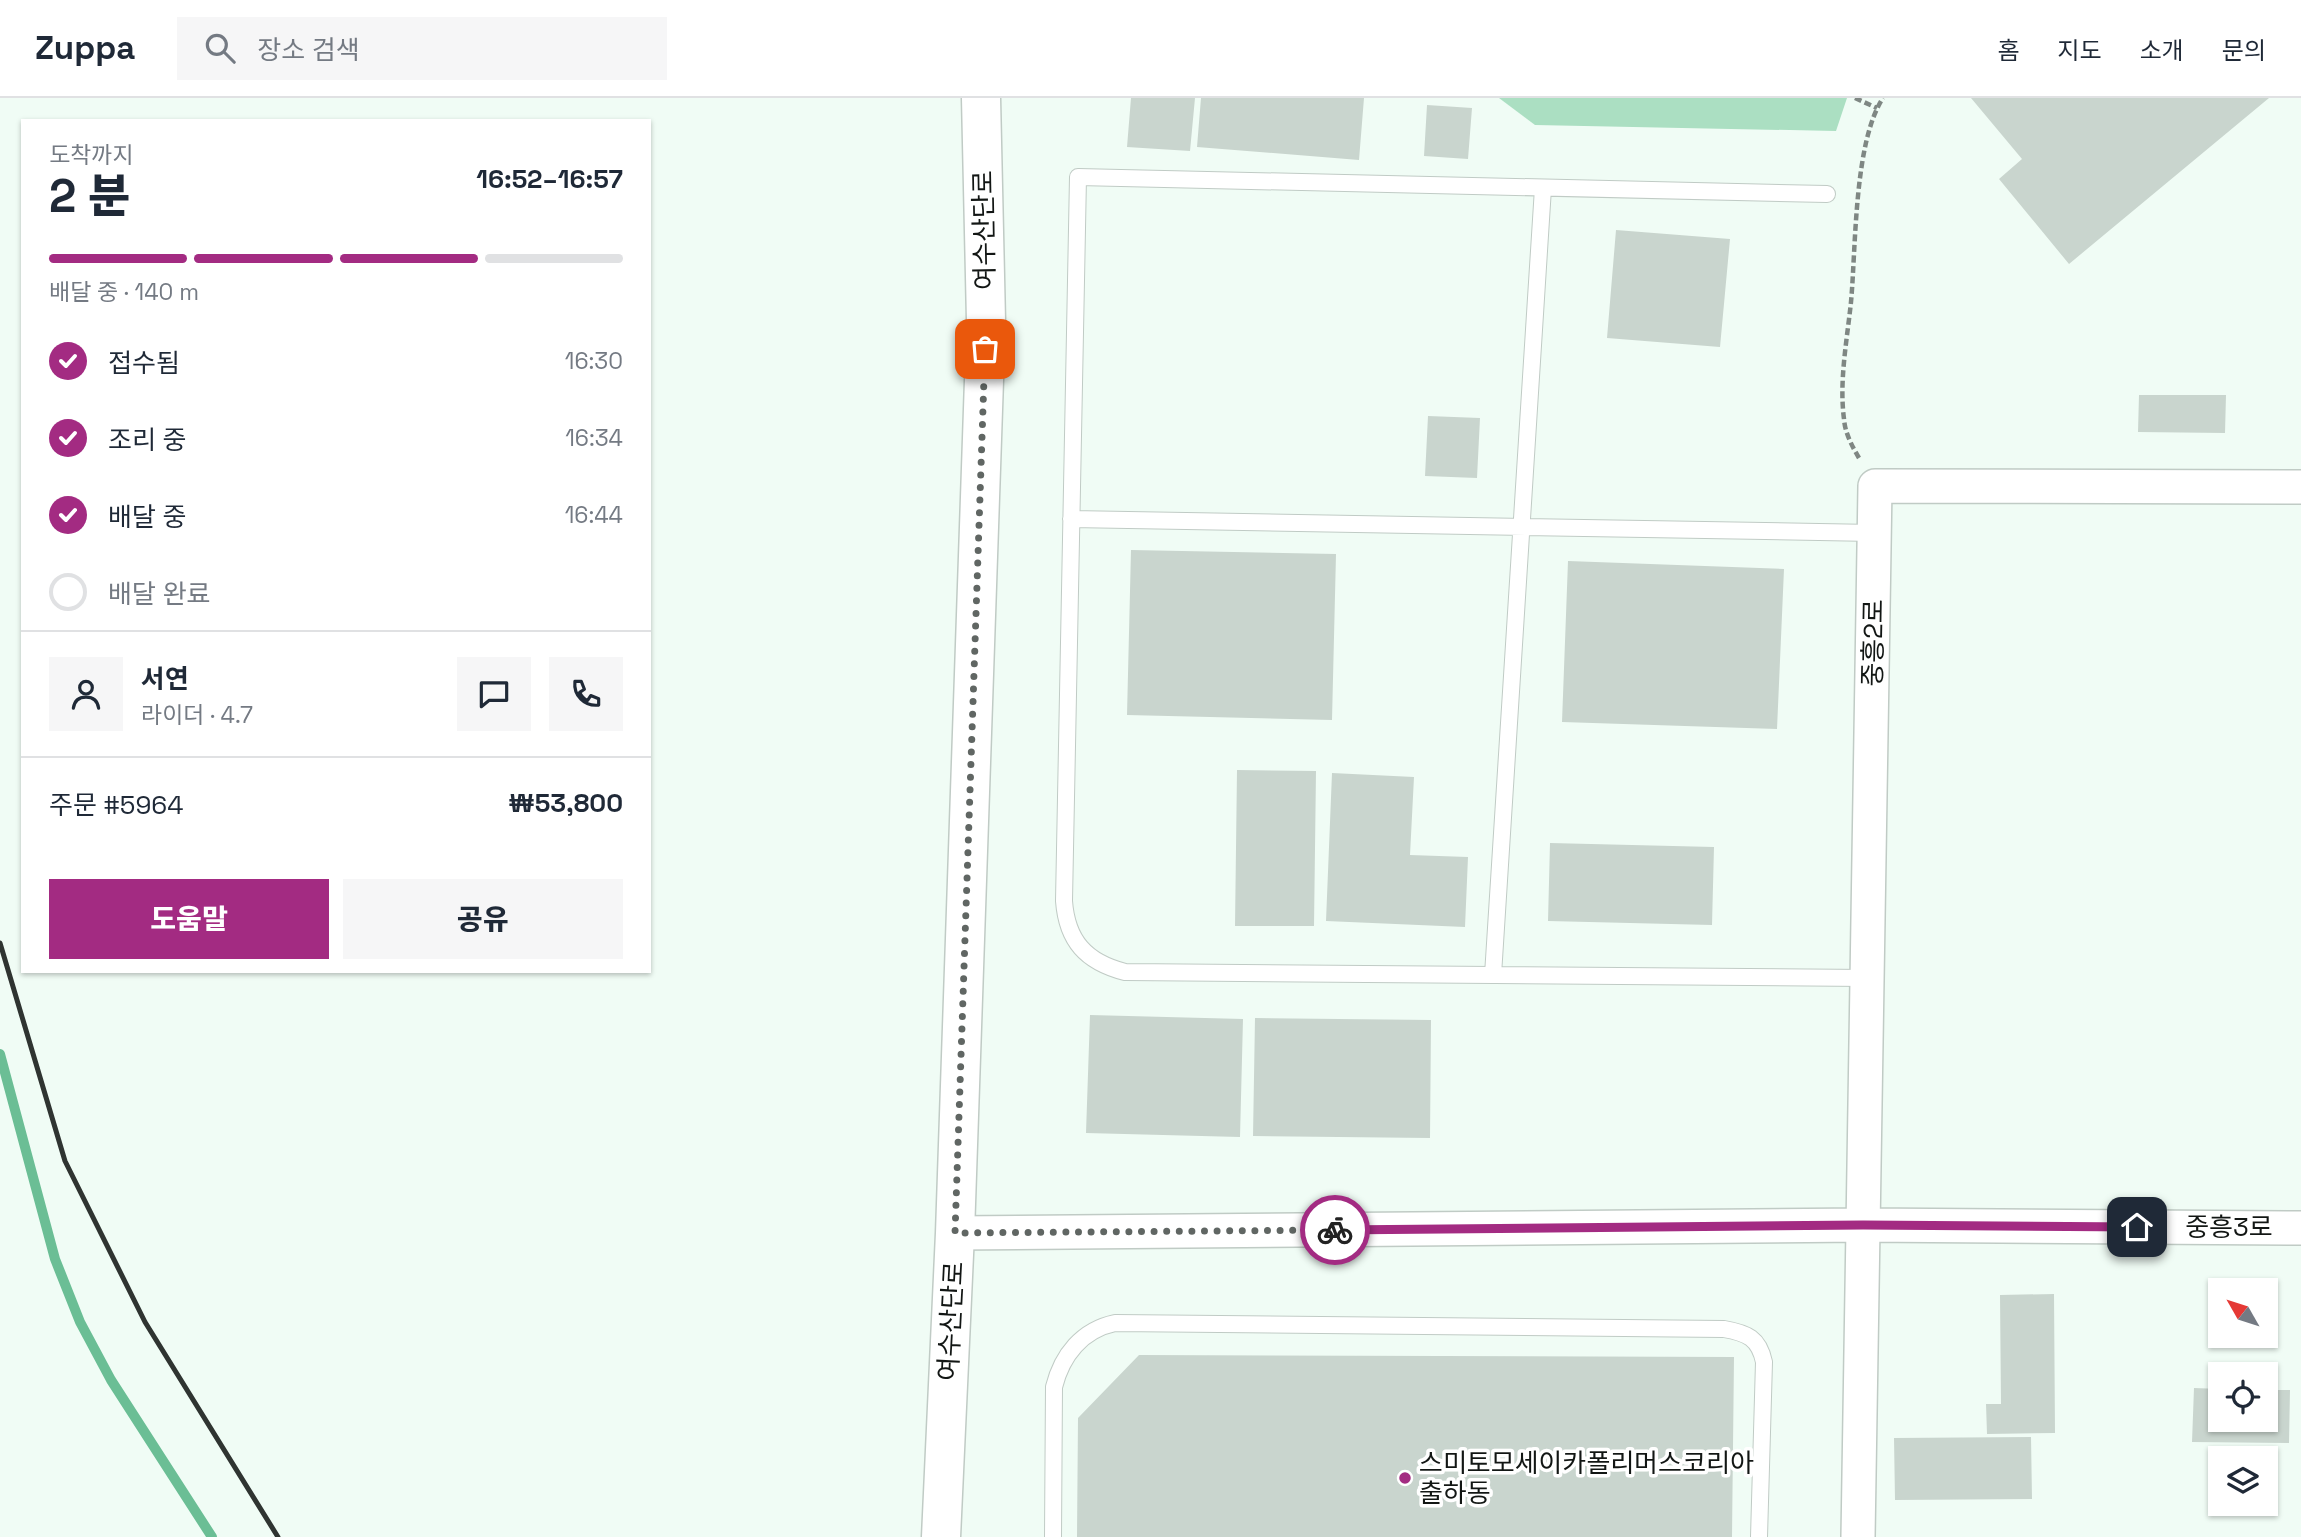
<!DOCTYPE html>
<html lang="ko">
<head>
<meta charset="utf-8">
<style>
  :root { --surface:#fff; --page:#f6f6f7; --text:#1f2937; --muted:#747a83; --line:#e0e1e3; --accent:#a32b82 }
  body { margin:0; font-family:"Space Grotesk","Noto Sans KR",sans-serif; background:var(--page); color:var(--text); height:100vh; display:flex; flex-direction:column; font-size:26px; white-space:nowrap }
  * { box-sizing:border-box; margin:0 }
  p { font-size:23px; color:var(--muted) }
  .icon { flex:none; width:38px; height:38px; fill:none; stroke:currentColor; stroke-width:2; stroke-linecap:round; stroke-linejoin:round }
  .map { position:relative; flex:1; overflow:hidden }
  .drawer { position:absolute; left:21px; top:21px; width:630px; height:854px; display:flex; flex-direction:column; background:var(--surface); border-radius:0px; box-shadow:0 2px 5px #0004 }
  .drawer>* { flex:none }
  .needle { width:46px; rotate:309deg }
  .buttons { position:absolute; left:2208px; top:1180px; display:grid; gap:14px }
  .buttons a { display:grid; place-items:center; width:70px; height:70px; border-radius:0px; background:var(--surface); box-shadow:0 2px 5px #0004; font-size:35px }
  .pin { position:absolute; display:grid; place-items:center; width:60px; height:60px; color:#fff; margin:-30px; border-radius:14px; box-shadow:0 4px 10px #0006 }
  .courier { position:absolute; display:grid; place-items:center; width:70px; height:70px; margin:-35px; border:5px solid #a32b82; border-radius:50%; background:#fff; color:#222; box-shadow:0 2px 9px #0007 }
  .overview em { font-style:normal; font-weight:800 }
  .overview div { display:flex; flex-direction:column-reverse }
  .overview { display:flex; align-items:center; justify-content:space-between; height:119px; padding:0 28px }
  h1 { font-size:46px; font-weight:800; line-height:52px }
  .bar { display:grid; grid-template-columns:repeat(4,1fr); gap:10px 7px; align-content:center; height:84px; padding:0 28px }
  .bar i { height:9px; border-radius:5px; background:var(--line) }
  .bar .selected { background:var(--accent) }
  .bar p { grid-column:span 4 }
  .line { display:flex; align-items:center; gap:18px; padding:0 28px; border-top:2px solid var(--line) }
  .line div { flex:1 }
  .round { display:grid; place-items:center; flex:none; width:74px; height:74px; border-radius:0px; background:var(--page) }
  ol { padding:0 28px; list-style:none }
  li { display:flex; align-items:center; gap:21px; height:77px }
  li p { margin-inline-start:auto }
  li .icon { padding:7px; border-radius:50%; background:var(--accent); color:#fff; stroke-width:4 }
  li:last-child { color:var(--muted) }
  li i { width:38px; height:38px; border:4px solid var(--line); border-radius:50% }
  .cta { display:flex; gap:14px; margin-top:auto; padding:14px 28px }
  .cta a { flex:1; height:80px; border-radius:0px; background:var(--accent); color:#fff; font-size:28px; font-weight:800; line-height:80px; text-align:center }
  .cta a+a { background:var(--page); color:var(--text) }
  header { display:flex; align-items:center; gap:42px; box-sizing:border-box; height:98px; padding:0 35px; background:var(--surface); border-bottom:2px solid var(--line) }
  header strong { font-size:33px }
  nav { display:flex; gap:38px; margin-inline-start:auto; font-size:24px }
  .search { width:490px; height:63px; background:var(--page); display:flex; align-items:center; gap:18px; box-sizing:border-box; padding:0 24px; border-radius:0px; color:var(--muted); font-size:26px }
  .map>svg:first-child { display:block }
  .green { fill:#abdfc2 }
  .lines { fill:none; stroke-linecap:round; stroke-linejoin:round }
  .stream { stroke:#6bbe95; stroke-width:10 }
  .building { fill:#c9d5ce }
  .lane-casing { stroke:#c0cbc5; stroke-width:18 }
  .street-casing { stroke:#c0cbc5; stroke-width:36 }
  .secondary-casing { stroke:#c0cbc5; stroke-width:41 }
  .path { stroke:#7f8783; stroke-width:4.5; stroke-dasharray:7 3.5; stroke-linecap:butt }
  .lane { stroke:#fff; stroke-width:16 }
  .street { stroke:#fff; stroke-width:33 }
  .secondary { stroke:#fff; stroke-width:38 }
  .rail { stroke:#2f3431; stroke-width:5 }
  .done { stroke:#606663; stroke-width:7; stroke-dasharray:0 12.6 }
  .route { stroke:#a32b82; stroke-width:9 }
  .poi-dot { fill:#a32b82; stroke:#fff; stroke-width:2.5 }
  .labels { text-anchor:middle; dominant-baseline:central; stroke-width:7; stroke-linejoin:round; paint-order:stroke }
  .street-label { font-size:26px; fill:#121614; stroke:#fff }
  .poi-label { font-size:26px; fill:#121614; stroke:#fff; text-anchor:start }
</style>
</head>
<body>
<header>
<strong>Zuppa</strong>
<div class="search"><svg class="icon" aria-label="search" viewBox="0 0 24 24"><circle cx="10" cy="10" r="6"/><path d="M15 15l6 6"/></svg>장소 검색</div>
<nav><a>홈</a><a>지도</a><a>소개</a><a>문의</a></nav>
</header>
<div class="map">
<svg width="2301" height="1439" viewBox="0 0 2301 1439">
  <rect width="100%" height="100%" fill="#f0fcf5"/>
  <path class="green" d="M1499,0H1847L1836,33L1535,27Z"/>
  <g class="lines">
    <path class="stream" d="M0,956L55,1161L80,1224L111,1282L212,1439"/>
  </g>
  <path class="building" d="M1131,0H1195L1190,53L1127,49Z
    M1201,0H1364L1359,62L1197,49Z
    M1971,0H2269L2069,166L1999,81L2022,61Z
    M1427,7L1472,10L1468,61L1424,58Z
    M1616,132L1730,141L1720,249L1607,240Z
    M2139,297H2226L2225,335L2138,334Z
    M1428,318L1480,320L1477,380L1425,378Z
    M1131,452L1336,456L1332,622L1127,617Z
    M1568,463L1784,471L1777,631L1562,624Z
    M1237,672L1316,673L1314,828H1235Z
    M1332,675L1414,679L1410,757L1468,759L1465,829L1326,823Z
    M1550,745L1714,749L1712,827L1548,823Z
    M1090,917L1243,921L1240,1039L1086,1035Z
    M1255,920L1431,922L1430,1040L1253,1038Z
    M2054,1196L2055,1335L1987,1336L1986,1306H2001L2000,1197Z
    M1139,1257L1734,1259L1732,1439H1077L1078,1320Z
    M2194,1290L2221,1291V1321H2266V1292H2290L2289,1345L2192,1344Z
    M2031,1339L2032,1401L1895,1402L1894,1340Z"/>
  <g class="lines">
    <defs>
      <path id="lane" d="M1827,96L1078,79L1064,803C1067,843 1086,864 1125,874L1867,880
        M1071,421L1874,435
        M1493,877L1543,90
        M1053,1439L1054,1289C1062,1257 1082,1232 1115,1225L1724,1231C1747,1235 1759,1240 1764,1264L1759,1439"/>
      <path id="street" d="M955,1135L1863,1127L2301,1130
        M1858,1439L1875,388L2301,389"/>
      <path id="secondary" d="M941,1439L955,1135L986,223L981,0"/>
    </defs>
    <use href="#lane" class="lane-casing"/>
    <use href="#street" class="street-casing"/>
    <use href="#secondary" class="secondary-casing"/>
    <path class="path" d="M1855,0L1877,10
      M1859,360C1852,348 1845,335 1844,321C1839,283 1847,242 1851,204C1856,149 1854,44 1883,0"/>
    <use href="#lane" class="lane"/>
    <use href="#street" class="street"/>
    <use href="#secondary" class="secondary"/>
    <path class="rail" d="M0,845L65,1063L145,1224L278,1439"/>
  </g>
  <g class="lines">
    <path class="done" d="M985,251L955,1135L1335,1132"/>
    <path class="route" d="M1335,1132L1863,1127L2137,1129"/>
  </g>
  <circle class="poi-dot" cx="1405" cy="1380" r="7"/>
  <g class="labels">
    <g class="street-label">
      <text transform="translate(984 132) rotate(-91)">여수산단로</text>
      <text transform="translate(1873 545) rotate(-89)">중흥2로</text>
      <text x="2229" y="1129">중흥3로</text>
      <text transform="translate(951 1223) rotate(-87)">여수산단로</text>
    </g>
    <g class="poi-label">
      <text x="1419" y="1365">스미토모세이카폴리머스코리아<tspan x="1419" dy="30">출하동</tspan></text>
    </g>
  </g>
</svg>
<div class="buttons">
<a><svg class="needle" viewBox="-14 -14 28 28"><path d="M0-13l5 13h-10z" fill="#e53935"/><path d="M0 13l5-13h-10z" fill="#747a83"/></svg></a>
<a><svg class="icon" aria-label="locate" viewBox="0 0 24 24"><circle cx="12" cy="12" r="6"/><path d="M12 2v4M12 18v4M2 12h4M18 12h4"/></svg></a>
<a><svg class="icon" aria-label="layers" viewBox="0 0 24 24"><path d="M12 4l9 5-9 5-9-5zM3 14l9 5 9-5"/></svg></a>
</div>
<div class="pin" style="left:985px;top:251px;background:#ea580c"><svg class="icon" aria-label="bag" viewBox="0 0 24 24"><path d="M5 8h14l-1 12H6zM9 8a3 3 0 0 1 6 0"/></svg></div>
<div class="pin" style="left:2137px;top:1129px;background:#1f2937"><svg class="icon" aria-label="home" viewBox="0 0 24 24"><path d="M3 11l9-7 9 7M6 9v11h12V9"/></svg></div>
<div class="courier" style="left:1335px;top:1132px"><svg class="icon" aria-label="bike" viewBox="0 0 24 24"><circle cx="6" cy="16" r="4"/><circle cx="18" cy="16" r="4"/><path d="M6 16l4-8h5l3 8M10 8l3 8H6M13 5h3"/></svg></div>
<section class="drawer">
<div class="overview"><div><h1>2 분</h1><p>도착까지</p></div><em>16:52–16:57</em></div>
<div class="bar"><i class="selected"></i><i class="selected"></i><i class="selected"></i><i></i><p>배달 중 · 140 m</p></div>
<ol>
<li><svg class="icon" aria-label="check" viewBox="0 0 24 24"><path d="M5 12l5 5 9-10"/></svg>접수됨<p>16:30</p></li>
<li><svg class="icon" aria-label="check" viewBox="0 0 24 24"><path d="M5 12l5 5 9-10"/></svg>조리 중<p>16:34</p></li>
<li><svg class="icon" aria-label="check" viewBox="0 0 24 24"><path d="M5 12l5 5 9-10"/></svg>배달 중<p>16:44</p></li>
<li><i></i>배달 완료</li>
</ol>
<div class="line" style="height:126px"><a class="round"><svg class="icon" aria-label="person" viewBox="0 0 24 24"><circle cx="12" cy="8" r="4"/><path d="M4 21q1-7 8-7t8 7"/></svg></a><div><b>서연</b><p>라이더 · 4.7</p></div><a class="round"><svg class="icon" aria-label="chat" viewBox="0 0 24 24"><path d="M4 5h16v11H9l-5 4z"/></svg></a><a class="round"><svg class="icon" aria-label="phone" viewBox="0 0 24 24"><path d="M5 4h4l2 5-3 2q2 4 5 5l2-3 5 2v4C11 20 4 13 5 4z"/></svg></a></div>
<div class="line" style="height:91px"><div>주문 #5964</div><b>₩53,800</b></div>
<div class="cta"><a>도움말</a><a>공유</a></div>
</section>
</div>
</body>
</html>
